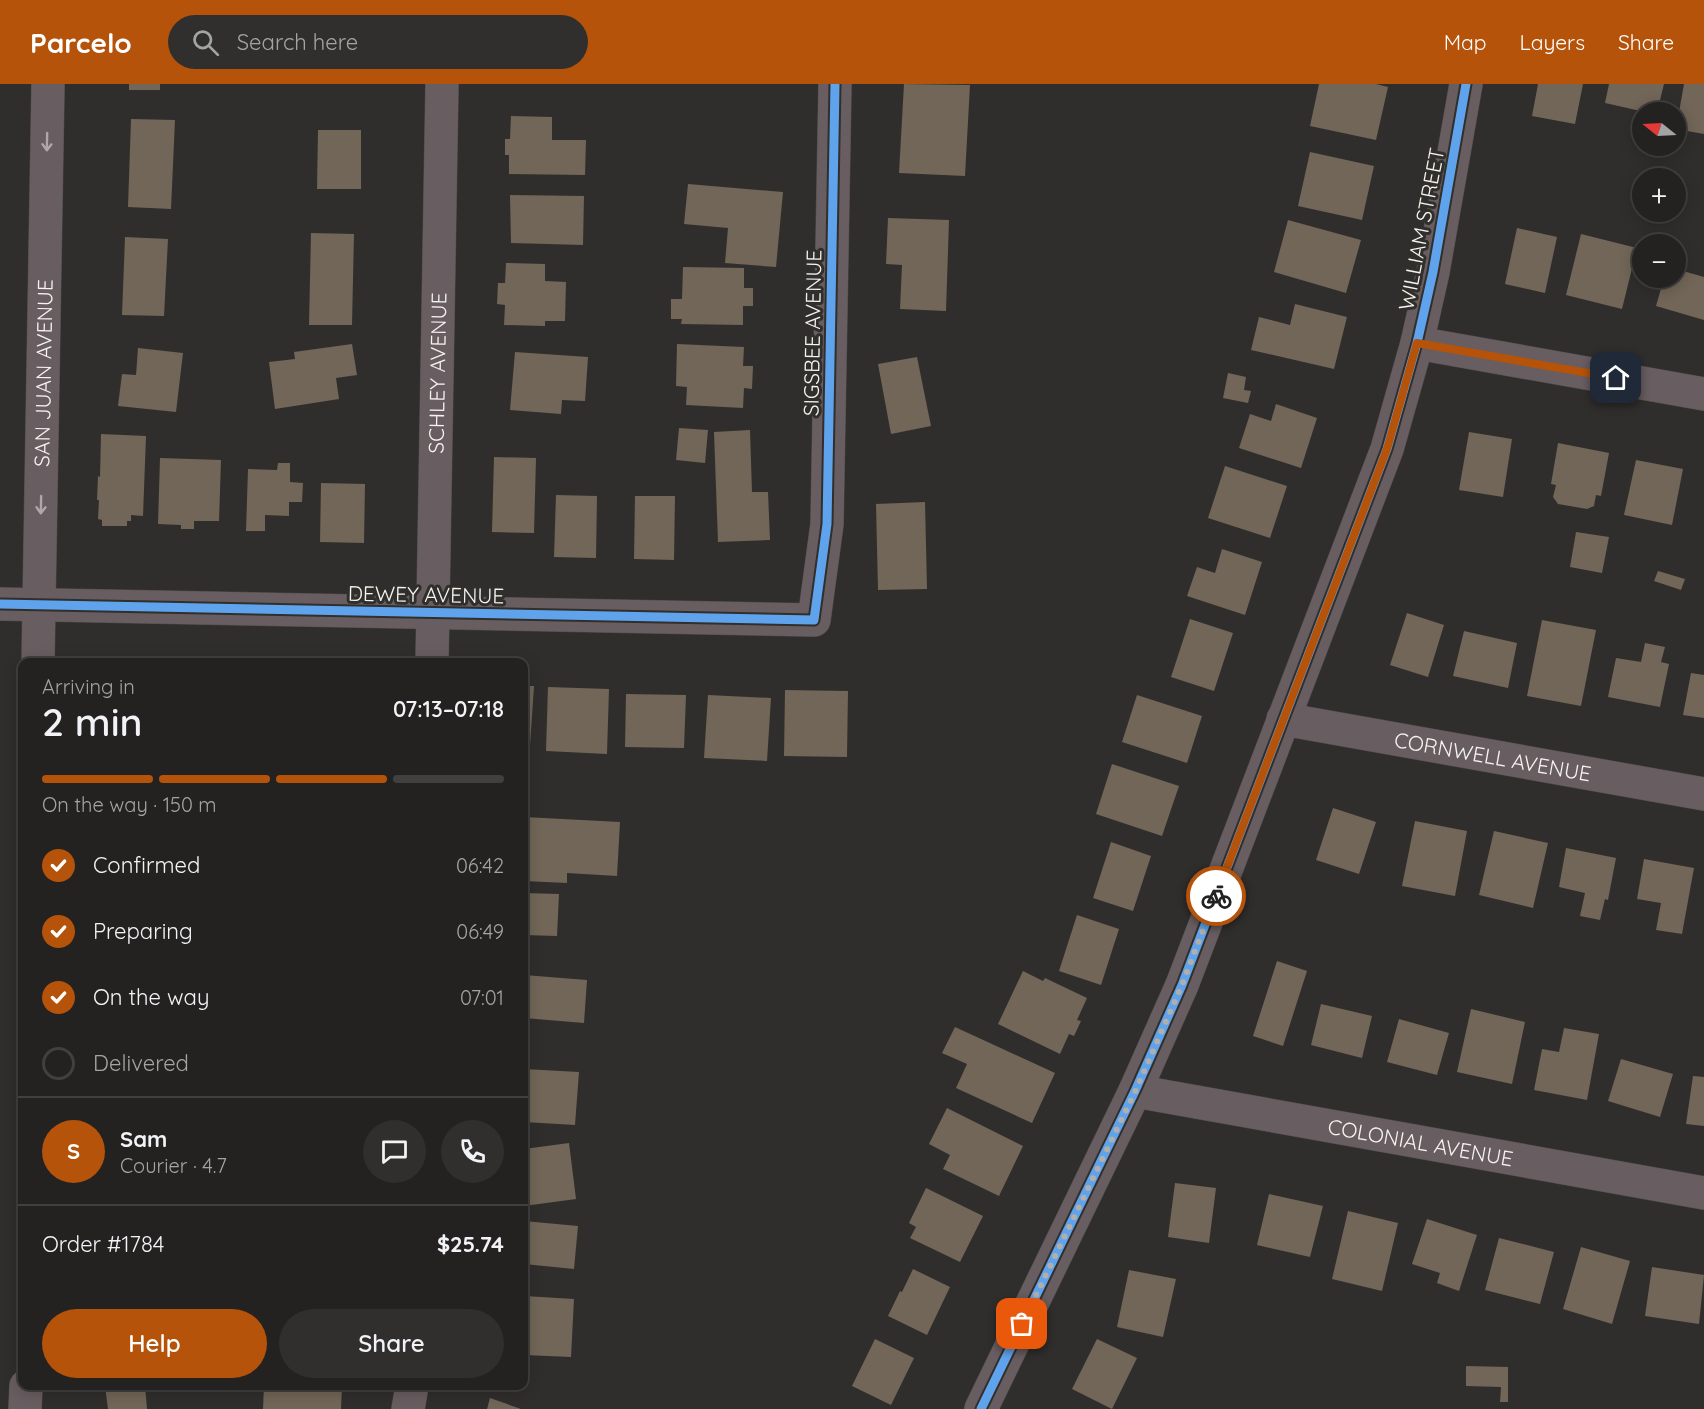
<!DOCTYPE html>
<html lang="en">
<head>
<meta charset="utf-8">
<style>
  :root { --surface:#242221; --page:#302f2e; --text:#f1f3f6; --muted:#a3a4a5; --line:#413f3f; --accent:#b45309 }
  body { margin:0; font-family:Quicksand,sans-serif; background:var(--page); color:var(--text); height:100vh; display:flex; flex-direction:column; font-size:22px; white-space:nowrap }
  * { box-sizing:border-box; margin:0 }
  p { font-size:20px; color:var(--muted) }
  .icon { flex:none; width:33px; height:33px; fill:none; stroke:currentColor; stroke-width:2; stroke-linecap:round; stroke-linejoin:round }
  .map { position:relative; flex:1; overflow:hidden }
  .sheet { position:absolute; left:18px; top:574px; width:510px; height:732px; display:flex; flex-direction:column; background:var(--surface); border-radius:12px; box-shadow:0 3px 15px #0003,0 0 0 2px var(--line) }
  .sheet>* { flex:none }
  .needle { width:39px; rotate:288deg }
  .controls { position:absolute; left:1632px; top:18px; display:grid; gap:12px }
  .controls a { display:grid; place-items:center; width:54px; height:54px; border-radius:50%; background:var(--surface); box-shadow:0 3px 15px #0003,0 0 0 2px var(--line); font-size:30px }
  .pin { position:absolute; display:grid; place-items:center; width:51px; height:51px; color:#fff; margin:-26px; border-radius:12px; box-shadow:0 3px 9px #0006 }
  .courier { position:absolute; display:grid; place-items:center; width:60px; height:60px; margin:-30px; border:4px solid #b45309; border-radius:50%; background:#fff; color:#222; box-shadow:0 2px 8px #0007 }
  .summary em { font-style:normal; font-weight:600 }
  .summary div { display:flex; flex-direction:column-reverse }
  .summary { display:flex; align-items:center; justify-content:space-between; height:102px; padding:0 24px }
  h1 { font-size:39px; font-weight:600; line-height:45px }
  .bar { display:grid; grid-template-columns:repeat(4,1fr); gap:9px 6px; align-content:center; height:72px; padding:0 24px }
  .bar i { height:8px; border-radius:4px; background:var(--line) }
  .bar .active { background:var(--accent) }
  .bar p { grid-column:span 4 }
  .line { display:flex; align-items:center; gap:15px; padding:0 24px; border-top:2px solid var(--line) }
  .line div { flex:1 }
  .round { display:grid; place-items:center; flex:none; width:63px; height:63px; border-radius:32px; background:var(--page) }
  ol { padding:0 24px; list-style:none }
  li { display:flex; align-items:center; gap:18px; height:66px }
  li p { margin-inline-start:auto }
  li .icon { padding:6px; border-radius:50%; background:var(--accent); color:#fff; stroke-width:4 }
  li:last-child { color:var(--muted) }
  li i { width:33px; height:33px; border:3px solid var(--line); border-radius:50% }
  .cta { display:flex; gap:12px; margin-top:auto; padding:12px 24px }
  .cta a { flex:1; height:69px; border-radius:36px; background:var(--accent); color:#fff; font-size:24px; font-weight:600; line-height:69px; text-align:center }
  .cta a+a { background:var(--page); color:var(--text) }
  header { display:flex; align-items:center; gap:36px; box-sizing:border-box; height:84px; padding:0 30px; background:var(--accent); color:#fff }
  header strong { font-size:28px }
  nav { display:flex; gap:33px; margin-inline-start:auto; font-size:21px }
  .search { width:420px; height:54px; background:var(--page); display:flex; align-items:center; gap:15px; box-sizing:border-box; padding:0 21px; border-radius:33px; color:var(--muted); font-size:22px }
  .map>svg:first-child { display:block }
  .building { fill:#716657 }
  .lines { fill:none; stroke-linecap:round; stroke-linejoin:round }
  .minor-casing { stroke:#4b4a48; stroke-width:34 }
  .minor { stroke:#685d60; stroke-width:33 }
  .cycleway-casing { stroke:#312f2b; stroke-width:13 }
  .cycleway { stroke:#60a3ed; stroke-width:9 }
  .oneway { stroke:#aea8a8 }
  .done { stroke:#b0afac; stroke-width:6; stroke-dasharray:0 10.8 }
  .route { stroke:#b45309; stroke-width:8 }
  .labels { text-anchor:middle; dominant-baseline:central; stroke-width:6; stroke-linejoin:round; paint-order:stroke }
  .street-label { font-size:21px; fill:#f5f4f1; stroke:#312f2b }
</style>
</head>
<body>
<header>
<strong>Parcelo</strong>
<div class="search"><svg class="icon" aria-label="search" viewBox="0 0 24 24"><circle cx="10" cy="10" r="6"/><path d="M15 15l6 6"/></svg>Search here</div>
<nav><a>Map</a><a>Layers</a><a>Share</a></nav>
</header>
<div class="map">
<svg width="1704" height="1325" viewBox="0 0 1704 1325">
  <rect width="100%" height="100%" fill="#302e2c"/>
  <path class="building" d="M129,0H160V6H129Z
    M904,0L970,1L965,92L899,89Z
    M1319,0H1376L1388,3L1376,56L1310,42Z
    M1538,0H1583L1575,40L1532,32Z
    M1609,0H1664L1657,28H1645L1605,19Z
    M1684,0H1704V50L1676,45Z
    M511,32L552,33V56H586L585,91L509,90V71H505V55H510Z
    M131,35L175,36L171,125L128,123Z
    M318,46H361V105H317Z
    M1310,68L1374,82L1362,136L1298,122Z
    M688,100L783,108L776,183L725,179L728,144L684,140Z
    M510,111L584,112L583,161L511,159Z
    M888,134L949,136L946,227L900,225L902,181L886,180Z
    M1288,136L1361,156L1346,209L1274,188Z
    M1517,144L1557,153L1545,209L1505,200Z
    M311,149L354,150L352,241H309Z
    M1581,150L1637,164L1622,225L1566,211Z
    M125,153L168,155L164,232L122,231Z
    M506,179L545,180V197L566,198L565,237H545V242L504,241L505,221L497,220L498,199H505Z
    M683,183L744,184V204H753V222H743V241L681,240L682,235H671V215H682Z
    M1676,185L1704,193V236L1656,222L1664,194H1676Z
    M1295,220L1347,233L1334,285L1251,266L1259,233L1290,241Z
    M352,260L357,291L336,294L339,315L275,325L269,278L295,275L294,268Z
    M677,260L744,263L743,282H753L752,305L744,304L743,324L686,321L687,303L676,302Z
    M138,264L183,269L176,328L118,322L122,290L136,291Z
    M515,268L588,273L585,317L562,316L561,330L510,326Z
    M917,273L931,342L891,350L878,280Z
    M1228,289L1246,293L1244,306L1251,307L1248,319L1223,314Z
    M1276,320L1317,334L1301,384L1239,364L1250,330L1271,337Z
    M679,344L708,346L705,379L676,376Z
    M750,346L752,408H768L770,456L718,458L714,348Z
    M1469,348L1512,355L1503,413L1459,406Z
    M101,350L146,352L143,432L131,431V437H127V442H102V436L98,435L99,416H97L98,392L100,393Z
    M1558,359L1609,369L1601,412L1596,411L1594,422L1587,425L1558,420L1553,413L1556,401L1551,400Z
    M494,373L536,374L534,449L492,448Z
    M160,374L221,376L219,437H194V445H181V441L158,440Z
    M1636,376L1683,385L1672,441L1624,431Z
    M278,379H290V398L303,399L302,418H289V432L265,431V447H246L248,385L277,386Z
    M1225,382L1287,402L1270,454L1208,434Z
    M321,399L365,400L364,459L320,458Z
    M556,411L597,412L596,474L554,473Z
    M635,412H675L674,476L634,475Z
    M925,418L927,505L878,506L876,420Z
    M1576,448L1609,453L1602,489L1570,483Z
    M1222,465L1262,478L1245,531L1187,512L1197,483L1215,489Z
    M1658,487L1685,495L1681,506L1654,497Z
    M1407,529L1444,541L1428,593L1390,581Z
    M1190,535L1233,549L1214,607L1171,593Z
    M1542,536L1596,546L1581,622L1527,612Z
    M1464,547L1517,559L1508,604L1453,592Z
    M1645,559L1665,563L1661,578L1669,580L1660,623L1608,613L1616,574L1641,578Z
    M1691,589L1704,591V634L1683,631Z
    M524,602H534L528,691L524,690Z
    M548,603L609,605L607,670L546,667Z
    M785,606L848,607L847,673L784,672Z
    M626,610L686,611L684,664L625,663Z
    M708,611L771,614L767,677L704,674Z
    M1137,611L1202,632L1187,679L1122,658Z
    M1112,680L1179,702L1162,752L1096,730Z
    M1333,724L1376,738L1359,790L1316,776Z
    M524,733L620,738L617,792L567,789V799L524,797Z
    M1415,737L1467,747L1455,812L1402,802Z
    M1494,747L1548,759L1533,824L1479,811Z
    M1111,758L1151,772L1133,827L1093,814Z
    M1566,764L1616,774L1608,816L1605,815L1600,836L1580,832L1585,809L1559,803Z
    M1644,775L1694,784L1682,850L1656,846L1661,819L1637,815Z
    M524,809L559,810L557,852L524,851Z
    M1077,831L1119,845L1101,901L1059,887Z
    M1277,877L1307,887L1283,962L1253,952Z
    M1023,887L1043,897L1045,894L1087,914L1077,936L1081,937L1074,952L1069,950L1060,970L998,940Z
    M524,891L587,896L584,939L524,934Z
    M1321,920L1372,932L1362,974L1311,961Z
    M1471,925L1525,938L1512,1000L1457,988Z
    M1399,935L1449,949L1437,991L1387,978Z
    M955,943L1055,989L1032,1039L956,1004L967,980L942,969Z
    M1564,944L1599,950L1587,1016L1534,1006L1542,965L1559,968Z
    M1621,975L1673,990L1660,1033L1608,1017Z
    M524,985L579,988L575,1041L524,1038Z
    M1693,992L1704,993V1042L1686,1040Z
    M947,1024L1023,1062L999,1112L943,1085L950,1071L929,1060Z
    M569,1059L576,1115L524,1122V1065Z
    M1175,1099L1216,1104L1209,1159L1168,1153Z
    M926,1104L983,1132L960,1178L910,1154L916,1143L909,1139Z
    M1269,1110L1323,1122L1310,1173L1257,1161Z
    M1348,1127L1398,1139L1382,1207L1332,1195Z
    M1427,1135L1477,1151L1459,1207L1437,1199L1440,1189L1412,1180Z
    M524,1137L578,1142L574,1185L524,1180Z
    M1499,1154L1554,1168L1540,1220L1485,1206Z
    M1581,1163L1630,1177L1612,1240L1563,1225Z
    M1652,1183L1704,1191L1699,1240L1645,1232Z
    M913,1185L950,1203L927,1251L888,1232L900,1207L902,1208Z
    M1129,1186L1176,1195L1163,1253L1117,1243Z
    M524,1212L574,1215L571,1273L524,1271Z
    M875,1255L914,1274L891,1321L852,1302Z
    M1097,1255L1137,1274L1112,1325L1072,1305Z
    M1466,1282L1508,1283V1318H1500L1501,1303L1466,1302Z
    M105,1302H145L147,1325H108Z
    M264,1302H342L341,1325H263Z
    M490,1314L521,1325H487Z"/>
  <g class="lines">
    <defs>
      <g id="minor">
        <path d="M1417,259L1704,310"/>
        <path d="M0,520L814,536L827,440L835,0"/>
        <path id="s1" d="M38,579L48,0"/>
        <path id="s2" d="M432,579L442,0"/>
        <path id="s3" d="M1283,635L1704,710"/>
        <path id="s4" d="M1135,1007L1704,1109"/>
        <path d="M25,1325L26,1302"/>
        <path d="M408,1325L412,1302"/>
        <path d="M981,1325L1135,1007L1182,901L1387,365L1417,259L1433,188L1466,0"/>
      </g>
    </defs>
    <use href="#minor" class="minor-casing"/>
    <use href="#minor" class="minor"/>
    <defs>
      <path id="cycleway" d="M0,520L814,536L827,440L835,0
        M981,1325L1135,1007L1182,901L1387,365L1417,259L1433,188L1466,0"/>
    </defs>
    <use href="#cycleway" class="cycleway-casing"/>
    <use href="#cycleway" class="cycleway"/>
  </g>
  <defs><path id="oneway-shaft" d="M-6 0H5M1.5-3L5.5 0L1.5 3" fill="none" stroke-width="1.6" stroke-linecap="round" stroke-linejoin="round" transform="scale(1.5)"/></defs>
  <g class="oneway">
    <use href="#oneway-shaft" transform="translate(47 58) rotate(91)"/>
    <use href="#oneway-shaft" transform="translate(41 421) rotate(91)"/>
  </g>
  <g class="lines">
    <path class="done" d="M1022,1240L1135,1008L1182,901L1216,812"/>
    <path class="route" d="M1216,812L1387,365L1417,259L1616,294"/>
  </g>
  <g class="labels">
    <g class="street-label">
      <text transform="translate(1421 145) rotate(-79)">WILLIAM STREET</text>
      <text transform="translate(812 249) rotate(-89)">SIGSBEE AVENUE</text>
      <text stroke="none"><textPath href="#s2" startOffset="290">SCHLEY AVENUE</textPath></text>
      <text stroke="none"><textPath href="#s1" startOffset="290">SAN JUAN AVENUE</textPath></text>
      <text transform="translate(426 510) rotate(1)">DEWEY AVENUE</text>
      <text stroke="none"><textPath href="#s3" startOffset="213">CORNWELL AVENUE</textPath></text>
      <text stroke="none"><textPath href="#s4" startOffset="290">COLONIAL AVENUE</textPath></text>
    </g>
  </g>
</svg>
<div class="controls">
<a><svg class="needle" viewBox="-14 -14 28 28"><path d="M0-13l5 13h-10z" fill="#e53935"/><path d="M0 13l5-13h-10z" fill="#a3a4a5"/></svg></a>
<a>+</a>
<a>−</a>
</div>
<div class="pin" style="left:1022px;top:1240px;background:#ea580c"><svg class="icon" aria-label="bag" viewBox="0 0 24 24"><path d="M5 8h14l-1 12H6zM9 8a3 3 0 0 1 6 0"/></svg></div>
<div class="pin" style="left:1616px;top:294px;background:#1f2937"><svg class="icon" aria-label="home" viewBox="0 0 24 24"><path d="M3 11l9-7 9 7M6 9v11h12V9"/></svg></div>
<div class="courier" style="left:1216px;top:812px"><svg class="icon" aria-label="bike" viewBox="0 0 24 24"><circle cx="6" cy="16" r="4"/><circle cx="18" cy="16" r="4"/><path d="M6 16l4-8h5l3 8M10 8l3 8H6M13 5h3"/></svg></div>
<section class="sheet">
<div class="summary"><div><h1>2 min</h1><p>Arriving in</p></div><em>07:13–07:18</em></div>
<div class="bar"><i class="active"></i><i class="active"></i><i class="active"></i><i></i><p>On the way · 150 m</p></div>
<ol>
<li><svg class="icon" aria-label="check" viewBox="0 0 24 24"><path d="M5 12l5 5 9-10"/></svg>Confirmed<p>06:42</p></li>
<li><svg class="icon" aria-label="check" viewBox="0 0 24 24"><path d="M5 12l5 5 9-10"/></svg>Preparing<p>06:49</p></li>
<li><svg class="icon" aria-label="check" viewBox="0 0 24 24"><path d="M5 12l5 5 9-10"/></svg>On the way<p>07:01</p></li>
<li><i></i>Delivered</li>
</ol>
<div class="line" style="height:108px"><b class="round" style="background:var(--accent);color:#fff">S</b><div><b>Sam</b><p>Courier · 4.7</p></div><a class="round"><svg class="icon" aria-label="chat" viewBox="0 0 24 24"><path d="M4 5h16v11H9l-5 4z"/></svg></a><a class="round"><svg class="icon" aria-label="phone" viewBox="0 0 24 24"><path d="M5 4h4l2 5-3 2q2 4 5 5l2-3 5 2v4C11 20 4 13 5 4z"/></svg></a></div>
<div class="line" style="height:78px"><div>Order #1784</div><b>$25.74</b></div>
<div class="cta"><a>Help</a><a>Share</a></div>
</section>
</div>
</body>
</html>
